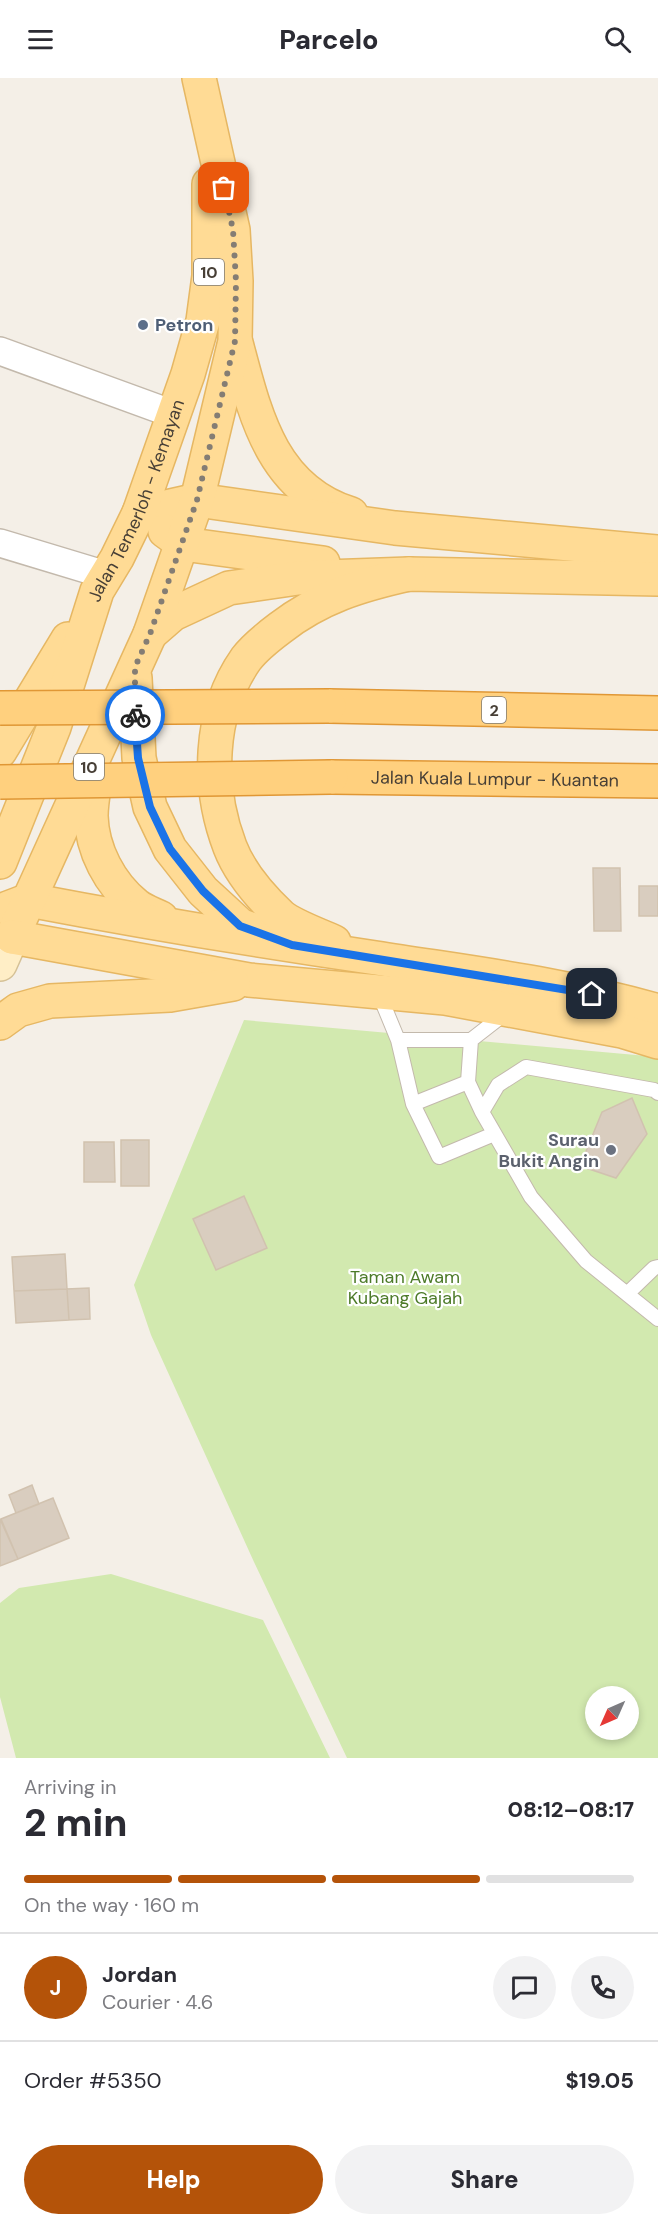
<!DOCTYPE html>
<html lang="en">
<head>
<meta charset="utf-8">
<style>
  :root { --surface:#fff; --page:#f2f2f3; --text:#2b2b33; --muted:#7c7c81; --line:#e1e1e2; --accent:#b45309 }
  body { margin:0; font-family:"DM Sans",sans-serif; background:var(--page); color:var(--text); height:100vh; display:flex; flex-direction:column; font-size:22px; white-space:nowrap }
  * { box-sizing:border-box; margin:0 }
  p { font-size:20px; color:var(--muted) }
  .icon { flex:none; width:33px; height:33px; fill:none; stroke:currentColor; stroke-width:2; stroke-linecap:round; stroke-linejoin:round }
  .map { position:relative; height:1680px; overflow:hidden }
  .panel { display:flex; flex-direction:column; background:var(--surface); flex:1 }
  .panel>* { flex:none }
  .needle { width:39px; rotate:225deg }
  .fabs { position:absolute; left:585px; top:1608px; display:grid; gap:12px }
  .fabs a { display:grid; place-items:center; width:54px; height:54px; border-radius:50%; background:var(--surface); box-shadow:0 3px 9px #0003; font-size:30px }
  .pin { position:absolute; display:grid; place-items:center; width:51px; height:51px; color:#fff; margin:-26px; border-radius:12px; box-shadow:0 3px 9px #0006 }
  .courier { position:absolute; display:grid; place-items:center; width:60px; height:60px; margin:-30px; border:4px solid #1a73e8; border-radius:50%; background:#fff; color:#222; box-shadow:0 2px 8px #0007 }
  .summary em { font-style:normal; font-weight:800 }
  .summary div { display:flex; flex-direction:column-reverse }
  .summary { display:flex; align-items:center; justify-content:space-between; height:102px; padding:0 24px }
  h1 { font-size:39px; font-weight:800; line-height:45px }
  .bar { display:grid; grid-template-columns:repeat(4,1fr); gap:9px 6px; align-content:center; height:72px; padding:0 24px }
  .bar i { height:8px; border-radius:4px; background:var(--line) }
  .bar .current { background:var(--accent) }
  .bar p { grid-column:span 4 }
  .line { display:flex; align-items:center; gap:15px; padding:0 24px; border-top:2px solid var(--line) }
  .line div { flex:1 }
  .round { display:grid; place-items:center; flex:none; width:63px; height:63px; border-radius:32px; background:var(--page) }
  .button { display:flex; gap:12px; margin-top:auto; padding:12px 24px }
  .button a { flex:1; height:69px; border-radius:36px; background:var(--accent); color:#fff; font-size:24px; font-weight:800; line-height:69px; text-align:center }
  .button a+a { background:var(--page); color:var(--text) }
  header { display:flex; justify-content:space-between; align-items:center; height:78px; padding:0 24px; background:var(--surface); font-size:27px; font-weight:800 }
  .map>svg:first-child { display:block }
  .green { fill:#d2e9af; fill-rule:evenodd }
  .building { fill:#d9cdbf; stroke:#d1c2af; stroke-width:1.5 }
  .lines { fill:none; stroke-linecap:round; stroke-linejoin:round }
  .service-casing { stroke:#c3b9ac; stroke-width:16 }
  .minor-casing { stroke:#c3b9ac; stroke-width:30 }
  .secondary-casing { stroke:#d5c196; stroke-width:36 }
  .primary-casing { stroke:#e6b763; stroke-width:36 }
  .trunk-casing { stroke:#e09735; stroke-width:36 }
  .service { stroke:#fff; stroke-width:14 }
  .minor { stroke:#fff; stroke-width:27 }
  .secondary { stroke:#ffeec6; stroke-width:33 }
  .primary { stroke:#ffdb95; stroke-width:33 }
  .trunk { stroke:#ffd07e; stroke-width:33 }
  .trunk-bridge-casing { stroke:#e09735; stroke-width:36; stroke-linecap:butt }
  .trunk-bridge { stroke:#ffd07e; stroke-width:33 }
  .done { stroke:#847d74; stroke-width:6; stroke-dasharray:0 10.8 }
  .route { stroke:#1a73e8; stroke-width:8 }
  .service-dot { fill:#5c6f8a; stroke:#fff; stroke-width:2 }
  .worship-dot { fill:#6b7280; stroke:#fff; stroke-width:2 }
  .labels { text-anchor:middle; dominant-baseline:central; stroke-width:4.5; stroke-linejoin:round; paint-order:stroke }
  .shield { fill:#fff; stroke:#7e7972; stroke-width:1.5 }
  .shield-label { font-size:16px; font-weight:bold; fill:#473f36 }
  .service-label { font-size:18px; font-weight:bold; fill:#4e5e75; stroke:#fff; text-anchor:start }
  .street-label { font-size:18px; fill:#473f36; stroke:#fff }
  .worship-label { font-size:18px; font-weight:bold; fill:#5b616d; stroke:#fff; text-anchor:end }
  .park-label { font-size:18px; fill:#4c7a28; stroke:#fff }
</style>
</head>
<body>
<header><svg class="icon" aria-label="menu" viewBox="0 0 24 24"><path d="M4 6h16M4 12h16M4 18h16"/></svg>Parcelo<svg class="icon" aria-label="search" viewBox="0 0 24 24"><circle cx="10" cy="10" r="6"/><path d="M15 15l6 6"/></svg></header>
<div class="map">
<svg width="658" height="1680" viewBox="0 0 658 1680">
  <rect width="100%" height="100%" fill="#f4efe7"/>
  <path class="green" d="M244,942L658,979V1680H347L254,1484L151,1257L134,1207ZM596,1618H628V1652H596Z
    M111,1496L263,1542L330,1680H16L0,1619V1525L19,1510Z"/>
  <path class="building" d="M593,790H620L621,853H594Z
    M639,808H658V838H639Z
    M632,1020L647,1056L616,1100L580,1088L602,1034Z
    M121,1062H149V1108H121Z
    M84,1064H114L115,1104H84Z
    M244,1118L267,1170L216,1192L193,1141Z
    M65,1176L67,1211L14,1213L12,1179Z
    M89,1210L90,1241L69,1242L67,1211Z
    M67,1211L69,1242L16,1245L14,1213Z
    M32,1407L39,1426L16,1435L9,1417Z
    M53,1420L69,1460L18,1481L1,1441Z
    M0,1441L18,1481L0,1488Z"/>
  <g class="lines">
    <defs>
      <path id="service" d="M379,916L398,962L413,1026L439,1079L494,1056
        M398,962H471L507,934
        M471,962L468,1004L482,1034L531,1119L586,1183L658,1241
        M413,1026L468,1004
        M482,1034L498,1007L526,989L654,1012L658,1015
        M627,1216L654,1190L658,1189"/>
      <path id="minor" d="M0,273L173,336
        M0,465L106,497"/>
      <path id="secondary" d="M0,886L12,859"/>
      <g id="primary">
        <path d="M236,265C255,336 271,411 351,436"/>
        <path d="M139,435L197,422L395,450L658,474"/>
        <path d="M165,453L183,466L323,485"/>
        <path d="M150,556L173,536L229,510L298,500L409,496L658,501"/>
        <path d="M135,600L139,680L150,729L170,771L203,813L240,847L263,856"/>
        <path d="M0,673L68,561"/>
        <path d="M96,696C94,710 91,725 91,738C92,772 110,806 136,827C143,833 153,836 161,840"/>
        <path id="s1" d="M0,784L54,649L97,513L117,480L139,435L188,296L203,243L209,198V106"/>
        <path d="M8,830L29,822C144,844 260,863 376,880C470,895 566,906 658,933"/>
        <path d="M12,859L150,556L197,422L235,263L236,203L233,152L199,0"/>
        <path d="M12,859L249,902L445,920L622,953L658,964"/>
        <path d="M334,864C319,857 293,848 281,838C261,819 240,795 230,769C207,709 208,635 246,581C255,569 268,559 280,550C320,519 360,507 409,496"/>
        <path d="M0,945L18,932L50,923L170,917L233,906"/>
      </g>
      <g id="trunk">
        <path d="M329,628L658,635"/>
        <path id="s2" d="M331,699L658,703"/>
      </g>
    </defs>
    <use href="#service" class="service-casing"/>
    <use href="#minor" class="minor-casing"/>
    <use href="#secondary" class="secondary-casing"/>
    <use href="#primary" class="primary-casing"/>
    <use href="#trunk" class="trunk-casing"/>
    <use href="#service" class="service"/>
    <use href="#minor" class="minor"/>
    <use href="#secondary" class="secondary"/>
    <use href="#primary" class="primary"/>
    <use href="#trunk" class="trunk"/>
    <defs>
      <path id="trunk-bridge" d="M0,630L329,628
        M0,704L331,699"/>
    </defs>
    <use href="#trunk-bridge" class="trunk-bridge-casing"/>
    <use href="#trunk-bridge" class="trunk-bridge"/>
  </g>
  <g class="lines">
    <path class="done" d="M135,637V589L150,556L197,422L235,263L236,203L233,152L224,110"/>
    <path class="route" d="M135,637L138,680L150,729L170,771L203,813L240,848L292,867L592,916"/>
  </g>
  <circle class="service-dot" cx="143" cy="247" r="6"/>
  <circle class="worship-dot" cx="611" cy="1072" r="6"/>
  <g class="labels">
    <g class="shield">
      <rect x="194" y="181" width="30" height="26" rx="4.5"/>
      <rect x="482" y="619" width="24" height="26" rx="4.5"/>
      <rect x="74" y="676" width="30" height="26" rx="4.5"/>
    </g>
    <g class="shield-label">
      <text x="209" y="194">10</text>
      <text x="494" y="632">2</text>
      <text x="89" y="689">10</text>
    </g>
    <g class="service-label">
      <text x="155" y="247">Petron</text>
    </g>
    <g class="street-label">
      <text stroke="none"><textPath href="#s1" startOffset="387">Jalan Temerloh - Kemayan</textPath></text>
      <text stroke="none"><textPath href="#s2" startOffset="164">Jalan Kuala Lumpur - Kuantan</textPath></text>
    </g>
    <g class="worship-label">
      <text x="599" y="1062">Surau<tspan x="599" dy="21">Bukit Angin</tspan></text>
    </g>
    <g class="park-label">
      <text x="405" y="1199">Taman Awam<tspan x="405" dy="21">Kubang Gajah</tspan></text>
    </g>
  </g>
</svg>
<div class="fabs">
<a><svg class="needle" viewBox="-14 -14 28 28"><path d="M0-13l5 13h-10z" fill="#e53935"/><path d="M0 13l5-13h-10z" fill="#7c7c81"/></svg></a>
</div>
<div class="pin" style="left:224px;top:110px;background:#ea580c"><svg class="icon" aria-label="bag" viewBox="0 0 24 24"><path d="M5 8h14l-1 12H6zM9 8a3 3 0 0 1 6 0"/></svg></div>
<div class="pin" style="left:592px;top:916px;background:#1f2937"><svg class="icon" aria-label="home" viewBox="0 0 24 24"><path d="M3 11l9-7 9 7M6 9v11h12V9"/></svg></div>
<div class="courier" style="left:135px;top:637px"><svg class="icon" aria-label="bike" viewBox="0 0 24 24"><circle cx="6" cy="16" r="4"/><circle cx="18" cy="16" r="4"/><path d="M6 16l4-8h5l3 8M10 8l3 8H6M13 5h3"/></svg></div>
</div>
<section class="panel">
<div class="summary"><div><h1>2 min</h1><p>Arriving in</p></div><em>08:12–08:17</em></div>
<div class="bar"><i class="current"></i><i class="current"></i><i class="current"></i><i></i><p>On the way · 160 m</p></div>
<div class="line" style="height:108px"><b class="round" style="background:var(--accent);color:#fff">J</b><div><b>Jordan</b><p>Courier · 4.6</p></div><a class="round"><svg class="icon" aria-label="chat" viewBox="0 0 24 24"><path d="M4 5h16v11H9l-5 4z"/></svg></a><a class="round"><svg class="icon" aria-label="phone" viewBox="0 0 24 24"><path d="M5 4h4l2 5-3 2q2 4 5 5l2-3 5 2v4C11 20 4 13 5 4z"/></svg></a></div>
<div class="line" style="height:78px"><div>Order #5350</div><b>$19.05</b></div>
<div class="button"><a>Help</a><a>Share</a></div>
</section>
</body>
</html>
